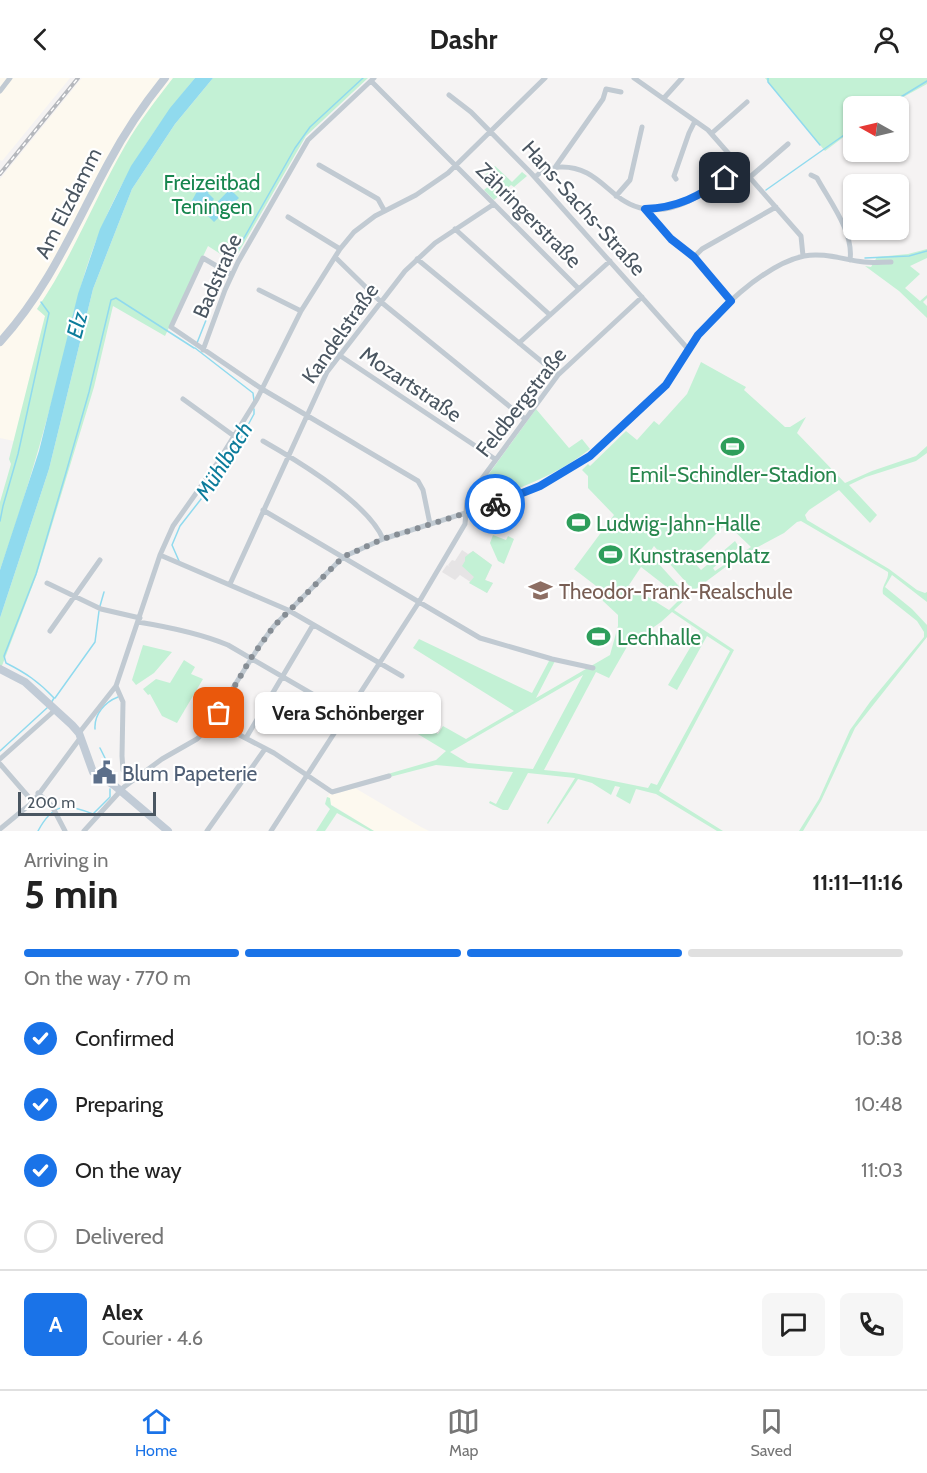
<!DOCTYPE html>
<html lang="en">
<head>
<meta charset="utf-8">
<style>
  :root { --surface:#fff; --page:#f6f6f6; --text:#222; --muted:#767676; --line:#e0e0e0; --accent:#1a73e8 }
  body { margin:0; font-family:Cabin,sans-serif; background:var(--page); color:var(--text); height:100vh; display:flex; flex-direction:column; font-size:22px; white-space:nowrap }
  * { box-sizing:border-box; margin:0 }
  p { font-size:20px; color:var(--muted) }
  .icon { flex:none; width:33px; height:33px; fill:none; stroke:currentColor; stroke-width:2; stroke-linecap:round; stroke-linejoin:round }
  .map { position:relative; height:753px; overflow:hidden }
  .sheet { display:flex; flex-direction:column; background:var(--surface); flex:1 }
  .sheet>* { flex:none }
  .needle { width:39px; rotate:278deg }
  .fabs { position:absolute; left:843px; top:18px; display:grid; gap:12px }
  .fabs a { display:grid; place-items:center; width:66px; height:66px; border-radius:9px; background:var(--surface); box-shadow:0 2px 4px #0004; font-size:30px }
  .scale { position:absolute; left:18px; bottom:15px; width:138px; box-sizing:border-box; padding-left:6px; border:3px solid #4a5661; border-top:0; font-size:16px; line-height:21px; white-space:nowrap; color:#4a5661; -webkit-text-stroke:4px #fff; paint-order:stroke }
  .pin { position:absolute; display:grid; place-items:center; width:51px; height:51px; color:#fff; margin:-26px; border-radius:12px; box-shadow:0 3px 9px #0006 }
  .courier { position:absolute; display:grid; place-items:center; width:60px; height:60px; margin:-30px; border:4px solid #1a73e8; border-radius:50%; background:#fff; color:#222; box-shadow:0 2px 8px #0007 }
  .bubble { position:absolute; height:42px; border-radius:9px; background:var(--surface); box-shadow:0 2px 4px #0004; font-size:20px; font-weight:700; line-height:42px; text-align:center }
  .head em { font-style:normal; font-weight:700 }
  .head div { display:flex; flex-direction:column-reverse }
  .head { display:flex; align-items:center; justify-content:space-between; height:102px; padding:0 24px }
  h1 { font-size:39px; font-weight:700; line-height:45px }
  .bar { display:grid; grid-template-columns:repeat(4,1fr); gap:9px 6px; align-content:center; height:72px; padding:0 24px }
  .bar i { height:8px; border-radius:4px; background:var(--line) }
  .bar .selected { background:var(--accent) }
  .bar p { grid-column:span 4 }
  .line { display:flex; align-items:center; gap:15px; padding:0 24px; border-top:2px solid var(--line) }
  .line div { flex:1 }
  .round { display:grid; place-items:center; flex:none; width:63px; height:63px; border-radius:9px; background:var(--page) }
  ol { padding:0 24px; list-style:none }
  li { display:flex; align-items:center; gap:18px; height:66px }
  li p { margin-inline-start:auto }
  li .icon { padding:6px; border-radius:50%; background:var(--accent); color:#fff; stroke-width:4 }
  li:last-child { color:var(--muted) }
  li i { width:33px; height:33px; border:3px solid var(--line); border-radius:50% }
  header { display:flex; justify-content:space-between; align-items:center; height:78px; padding:0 24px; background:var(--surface); font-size:27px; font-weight:700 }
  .dock { display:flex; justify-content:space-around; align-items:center; height:84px; border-top:2px solid var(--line); background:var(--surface); font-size:16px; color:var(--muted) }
  .dock a { display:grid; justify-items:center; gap:3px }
  .dock .selected { color:var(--accent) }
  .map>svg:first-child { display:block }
  .commercial { fill:#fdf9ef }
  .education { fill:#e6e4e5 }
  .green { fill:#c3f1d5; fill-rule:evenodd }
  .water { fill:#90daee }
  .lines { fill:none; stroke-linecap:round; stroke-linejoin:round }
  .stream { stroke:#90daee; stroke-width:1.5 }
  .street { stroke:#c1cad2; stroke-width:5 }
  .secondary { stroke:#c1cbd6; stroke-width:8 }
  .rail-casing { stroke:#b5b8bd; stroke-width:4 }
  .rail { stroke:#fff; stroke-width:1.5; stroke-dasharray:4.5; stroke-linecap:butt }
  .done { stroke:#868d94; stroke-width:6; stroke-dasharray:0 10.8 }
  .route { stroke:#1a73e8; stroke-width:8 }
  .labels { text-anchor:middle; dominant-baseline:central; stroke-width:4.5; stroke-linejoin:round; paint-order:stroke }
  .park-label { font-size:21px; fill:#17864f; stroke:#fff }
  .street-label { font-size:21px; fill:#4a5661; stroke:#fff }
  .leisure-label { font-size:21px; fill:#27864d; stroke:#fff; text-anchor:start }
  .education-label { font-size:21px; fill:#785e54; stroke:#fff; text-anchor:start }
  .service-label { font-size:21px; fill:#4e5e75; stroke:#fff; text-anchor:start }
  .water-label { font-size:22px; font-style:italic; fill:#0c7c9b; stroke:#fff }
</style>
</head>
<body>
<header><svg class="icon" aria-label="back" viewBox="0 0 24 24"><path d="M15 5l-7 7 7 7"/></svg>Dashr<svg class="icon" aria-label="person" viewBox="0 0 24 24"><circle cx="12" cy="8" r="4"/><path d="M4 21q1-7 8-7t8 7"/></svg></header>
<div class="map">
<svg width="927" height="753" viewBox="0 0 927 753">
  <rect width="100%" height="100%" fill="#f5f3f3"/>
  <path class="commercial" d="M0,0H70L2,83L0,82Z
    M82,0H173L137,48L124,70L59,197L37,231L45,238L14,363L0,360V101Z
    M355,710L421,749L429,753H374L329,725V720L327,719L330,715H338Z"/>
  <path class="education" d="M462,472L468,476L473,473L492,487L485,502L493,505L487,515L460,497L455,502L442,494L447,487L450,489L448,487L452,482L455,483Z"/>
  <path class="green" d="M173,0H195C157,46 124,95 101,151C80,199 70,253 57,304C40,368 22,430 0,492V424L11,386L9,381L45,238L37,231C72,180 94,122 125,68C139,44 156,22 173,0Z
    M213,0H368L306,58L233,184L208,168L165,258L113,228L94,309L37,496L0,593V540L49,391L93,211L132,111L175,46Z
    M765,0H927V6L887,28H854L853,52L825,73Z
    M495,88L512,104L522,94L527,98L514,109L511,107L494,122L484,112L492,105L485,97Z
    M927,171V180L910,188L920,196L905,210L920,223L927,217V220L923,224L927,228V240L899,213L865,188L871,189L877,179L908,176Z
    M701,284L746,309L744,312L785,349H790L806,339L797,355L845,405L872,393L916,378L927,368V375L916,383L866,399L849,407L877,437L870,445L839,412L809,432L805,437L807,442L889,491L917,512L925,515L927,514V524L892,497L885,509L912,531L927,547V559L855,650L821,723L803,753H799L819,721L850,652L870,624L924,559V554L917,543L883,516C881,507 889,502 888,494L801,443L797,444L784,455L739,479L696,511L674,532L734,572L659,713L723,753H717L656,716L636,711L630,726L616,718L620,709L615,708L611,717L592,705L578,701L548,746L547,745L575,700L528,695L508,732H503L489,725L490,723L496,726L513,694L436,687L382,701L381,698L436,682L446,673L388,638L393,630L438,656L443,648L466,661L514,633L413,570L419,561L532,615L549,583H555L536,620L610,577L618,548V537L603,523L600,511L574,491L614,437L588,410V398L582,392L588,386L590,388L626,353L637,362L654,343L659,347L687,316ZM725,447H728L751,469L715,493L713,490L739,469L735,463L701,492L691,481ZM654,468L692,511L686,516L649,475ZM641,489L681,520L669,532L629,507ZM672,534L700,553L668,607L677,612L707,558L730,573L657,707L651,705L648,710L574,695L544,692L596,594L609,600L628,567L661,544ZM583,597L533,691L468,685L450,674Z
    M536,331L569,370L582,361L590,371C555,399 512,413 471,428L478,411Z
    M493,457L506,462L508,458L514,461L504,486L498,483L490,465Z
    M473,473L492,487L485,502L493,505L487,515L469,505L474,499L462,488L465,483V479Z
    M143,567L172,574L154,595L136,607L132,602Z
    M184,582L195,589L191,596L203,601L177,645L162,638L150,616L148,617L143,611L156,601L170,605Z
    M327,719L330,720L331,727L374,753H370L337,735L325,753H316L330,731L325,726Z"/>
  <path class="water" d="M195,0H213L175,46L132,111L93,211L49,391L0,540V492L39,373L78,216L100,151L131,88L170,30Z
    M201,106L210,111L208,115L214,121L203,133L197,129L194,133L188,130Z
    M230,111L239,120L214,144L206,136Z"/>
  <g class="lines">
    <path class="stream" d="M768,0V4L820,67
      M886,28L927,3
      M766,112L854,50
      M865,180L909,178L927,173
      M227,190L295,70L310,49L363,0
      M197,265L225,194
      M195,270L253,315L254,323
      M0,443L3,428L18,376L49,235L41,224
      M179,483L172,467L180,448L223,393L254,336V331
      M100,528L104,514
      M55,620L95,564L99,533
      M51,625L54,620C39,604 26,595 6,585L4,578L36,496L65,398L89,314L111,222L116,220L194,270
      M95,651C94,636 105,624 118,619
      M100,670L108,686
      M0,673L48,629
      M109,696L110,700
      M38,753C53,725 66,725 93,736L110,719V711"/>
    <path class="street" d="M634,0L708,52L801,158L803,178
      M371,3L579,211
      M0,13L10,0
      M449,17L471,34L531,95L688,271
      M664,20L682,0
      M712,55L747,24
      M319,87L378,121L384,132
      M556,88L603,21L606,11L621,14
      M811,97L817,100C830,124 854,154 850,182
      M535,99C548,86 571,87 587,95C608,106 619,127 645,131C680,137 713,109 739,89
      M750,99L788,66
      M676,101L674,98L689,55L695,43
      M616,118L630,102L642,49
      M645,131L671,161L694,179L731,223
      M288,139L340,171
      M455,151L550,237
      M335,179L381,224L525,341
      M694,179L702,171L776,129
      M417,181L558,297
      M232,197L203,180L171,249L262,311L418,403L423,412L430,446
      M259,212L301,233
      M519,265L610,183
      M203,272L225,212L238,184L308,62L374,0
      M339,277L495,381
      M183,321L234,358
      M263,363C298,383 368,425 383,461
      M263,432L480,560L552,581L593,590
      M160,477L288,532L402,598
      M47,505L101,531L140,540
      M230,506L327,294L405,193L435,165L494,126
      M138,544C169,549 199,555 228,567L376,653
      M50,553L100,482
      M116,608L123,624L122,678L123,692L136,700
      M213,643L274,675L332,714L389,698
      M79,655L116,608L160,477L173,448L216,387L257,321L301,233L340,171L354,154L375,138L416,117L448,95L545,0
      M246,660L313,547
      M0,681L55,632
      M0,686L33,724
      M38,715L52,728L65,753
      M0,751L33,724L81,659
      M84,753L124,709L162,681L197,661L207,651L260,567L274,548L343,479L383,461L519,418L552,401L590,378L666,307C676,295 681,281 690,268C712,236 765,186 804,178C824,174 844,182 864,184C873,185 882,184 891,184
      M207,753L265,671
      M271,753L419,524L465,446L467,423L478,406L558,297L642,219"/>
    <path class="secondary" d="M0,264C50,209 74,148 109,84C125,54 144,26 165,0
      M0,591L25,604L72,647L79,655L93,694L115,708L168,753"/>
    <defs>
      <path id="rail" d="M0,96L78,0"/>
    </defs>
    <use href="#rail" class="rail-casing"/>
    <use href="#rail" class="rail"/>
  </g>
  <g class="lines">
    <path class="done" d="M219,635L251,580L274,548L343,479L383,461L495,426"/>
    <path class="route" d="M495,426L540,408L590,378L666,307L698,257L731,223L694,179L671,161L645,131C677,130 700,118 725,100"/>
  </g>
  <defs>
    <symbol id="stadium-bare" viewBox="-9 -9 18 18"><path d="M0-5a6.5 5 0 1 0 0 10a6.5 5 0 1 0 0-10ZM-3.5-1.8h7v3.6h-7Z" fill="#2e9e5b" stroke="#fff" stroke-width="2.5" paint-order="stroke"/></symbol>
    <symbol id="school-bare" viewBox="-9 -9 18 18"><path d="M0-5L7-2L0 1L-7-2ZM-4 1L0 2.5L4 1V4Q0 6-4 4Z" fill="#8d6e63" stroke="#fff" stroke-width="2.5" paint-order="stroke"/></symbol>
    <symbol id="civic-bare" viewBox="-9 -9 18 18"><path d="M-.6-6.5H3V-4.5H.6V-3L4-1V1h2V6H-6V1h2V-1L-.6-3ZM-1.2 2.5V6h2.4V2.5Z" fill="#5c6f8a" stroke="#fff" stroke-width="2.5" paint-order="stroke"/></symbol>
  </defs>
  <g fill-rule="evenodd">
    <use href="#stadium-bare" x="716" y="352" width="33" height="33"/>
    <use href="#stadium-bare" x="562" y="428" width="33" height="33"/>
    <use href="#stadium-bare" x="594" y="460" width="33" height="33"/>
    <use href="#school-bare" x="524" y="496" width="33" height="33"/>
    <use href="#stadium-bare" x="582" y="542" width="33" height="33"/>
    <use href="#civic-bare" x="88" y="678" width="33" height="33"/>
  </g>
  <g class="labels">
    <g class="park-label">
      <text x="212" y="104">Freizeitbad<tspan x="212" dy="24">Teningen</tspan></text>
    </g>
    <g class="street-label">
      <text transform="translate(68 125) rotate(-63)">Am Elzdamm</text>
      <text transform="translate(584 130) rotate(48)">Hans-Sachs-Straße</text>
      <text transform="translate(529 137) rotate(45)">Zähringerstraße</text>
      <text transform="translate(217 198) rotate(-66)">Badstraße</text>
      <text transform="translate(340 255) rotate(-55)">Kandelstraße</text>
      <text transform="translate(411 306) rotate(34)">Mozartstraße</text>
      <text transform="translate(521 324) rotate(-52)">Feldbergstraße</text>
    </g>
    <g class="leisure-label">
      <text x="733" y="396" text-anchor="middle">Emil-Schindler-Stadion</text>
      <text x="596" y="445">Ludwig-Jahn-Halle</text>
      <text x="629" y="477">Kunstrasenplatz</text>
      <text x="617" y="559">Lechhalle</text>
    </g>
    <g class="education-label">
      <text x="559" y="513">Theodor-Frank-Realschule</text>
    </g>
    <g class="service-label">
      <text x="122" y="695">Blum Papeterie</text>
    </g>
    <g class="water-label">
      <text transform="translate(77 247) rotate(-75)">Elz</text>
      <text transform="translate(224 383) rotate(-58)">Mühlbach</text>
    </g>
  </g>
</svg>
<div class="fabs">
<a><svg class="needle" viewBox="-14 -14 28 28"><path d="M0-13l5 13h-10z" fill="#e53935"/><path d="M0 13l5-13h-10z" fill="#767676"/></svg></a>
<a><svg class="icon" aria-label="layers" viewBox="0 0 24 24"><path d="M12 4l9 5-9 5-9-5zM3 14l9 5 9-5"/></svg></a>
</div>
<div class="scale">200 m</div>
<div class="pin" style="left:219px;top:635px;background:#ea580c"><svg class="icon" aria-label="bag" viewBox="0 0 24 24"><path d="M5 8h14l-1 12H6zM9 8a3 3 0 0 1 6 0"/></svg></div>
<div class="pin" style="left:725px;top:100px;background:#1f2937"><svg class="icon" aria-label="home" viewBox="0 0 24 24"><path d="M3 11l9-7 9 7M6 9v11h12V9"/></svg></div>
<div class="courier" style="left:495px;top:426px"><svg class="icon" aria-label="bike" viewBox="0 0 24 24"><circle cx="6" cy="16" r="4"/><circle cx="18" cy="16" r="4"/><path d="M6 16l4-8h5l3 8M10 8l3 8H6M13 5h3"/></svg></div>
<div class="bubble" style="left:255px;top:614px;width:186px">Vera Schönberger</div>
</div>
<section class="sheet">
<div class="head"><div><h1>5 min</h1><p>Arriving in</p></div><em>11:11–11:16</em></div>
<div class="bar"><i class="selected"></i><i class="selected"></i><i class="selected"></i><i></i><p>On the way · 770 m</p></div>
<ol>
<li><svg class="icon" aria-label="check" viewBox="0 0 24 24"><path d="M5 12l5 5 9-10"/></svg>Confirmed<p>10:38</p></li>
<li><svg class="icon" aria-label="check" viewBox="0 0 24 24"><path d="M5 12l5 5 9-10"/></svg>Preparing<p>10:48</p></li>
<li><svg class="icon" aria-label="check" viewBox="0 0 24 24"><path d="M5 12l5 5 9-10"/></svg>On the way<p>11:03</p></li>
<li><i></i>Delivered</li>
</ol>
<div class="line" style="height:108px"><b class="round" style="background:var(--accent);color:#fff">A</b><div><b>Alex</b><p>Courier · 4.6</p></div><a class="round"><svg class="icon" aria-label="chat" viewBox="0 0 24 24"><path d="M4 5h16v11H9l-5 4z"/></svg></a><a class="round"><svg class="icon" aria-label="phone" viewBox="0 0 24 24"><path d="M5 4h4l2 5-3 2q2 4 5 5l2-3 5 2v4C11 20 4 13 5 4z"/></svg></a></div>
</section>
<nav class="dock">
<a class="selected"><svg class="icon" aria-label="home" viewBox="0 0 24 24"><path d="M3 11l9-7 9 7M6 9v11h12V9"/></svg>Home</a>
<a><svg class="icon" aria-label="map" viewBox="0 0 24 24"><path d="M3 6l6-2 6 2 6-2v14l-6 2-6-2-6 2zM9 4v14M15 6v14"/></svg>Map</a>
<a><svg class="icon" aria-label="saved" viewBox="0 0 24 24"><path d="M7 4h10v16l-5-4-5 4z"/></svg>Saved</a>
</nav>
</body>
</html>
